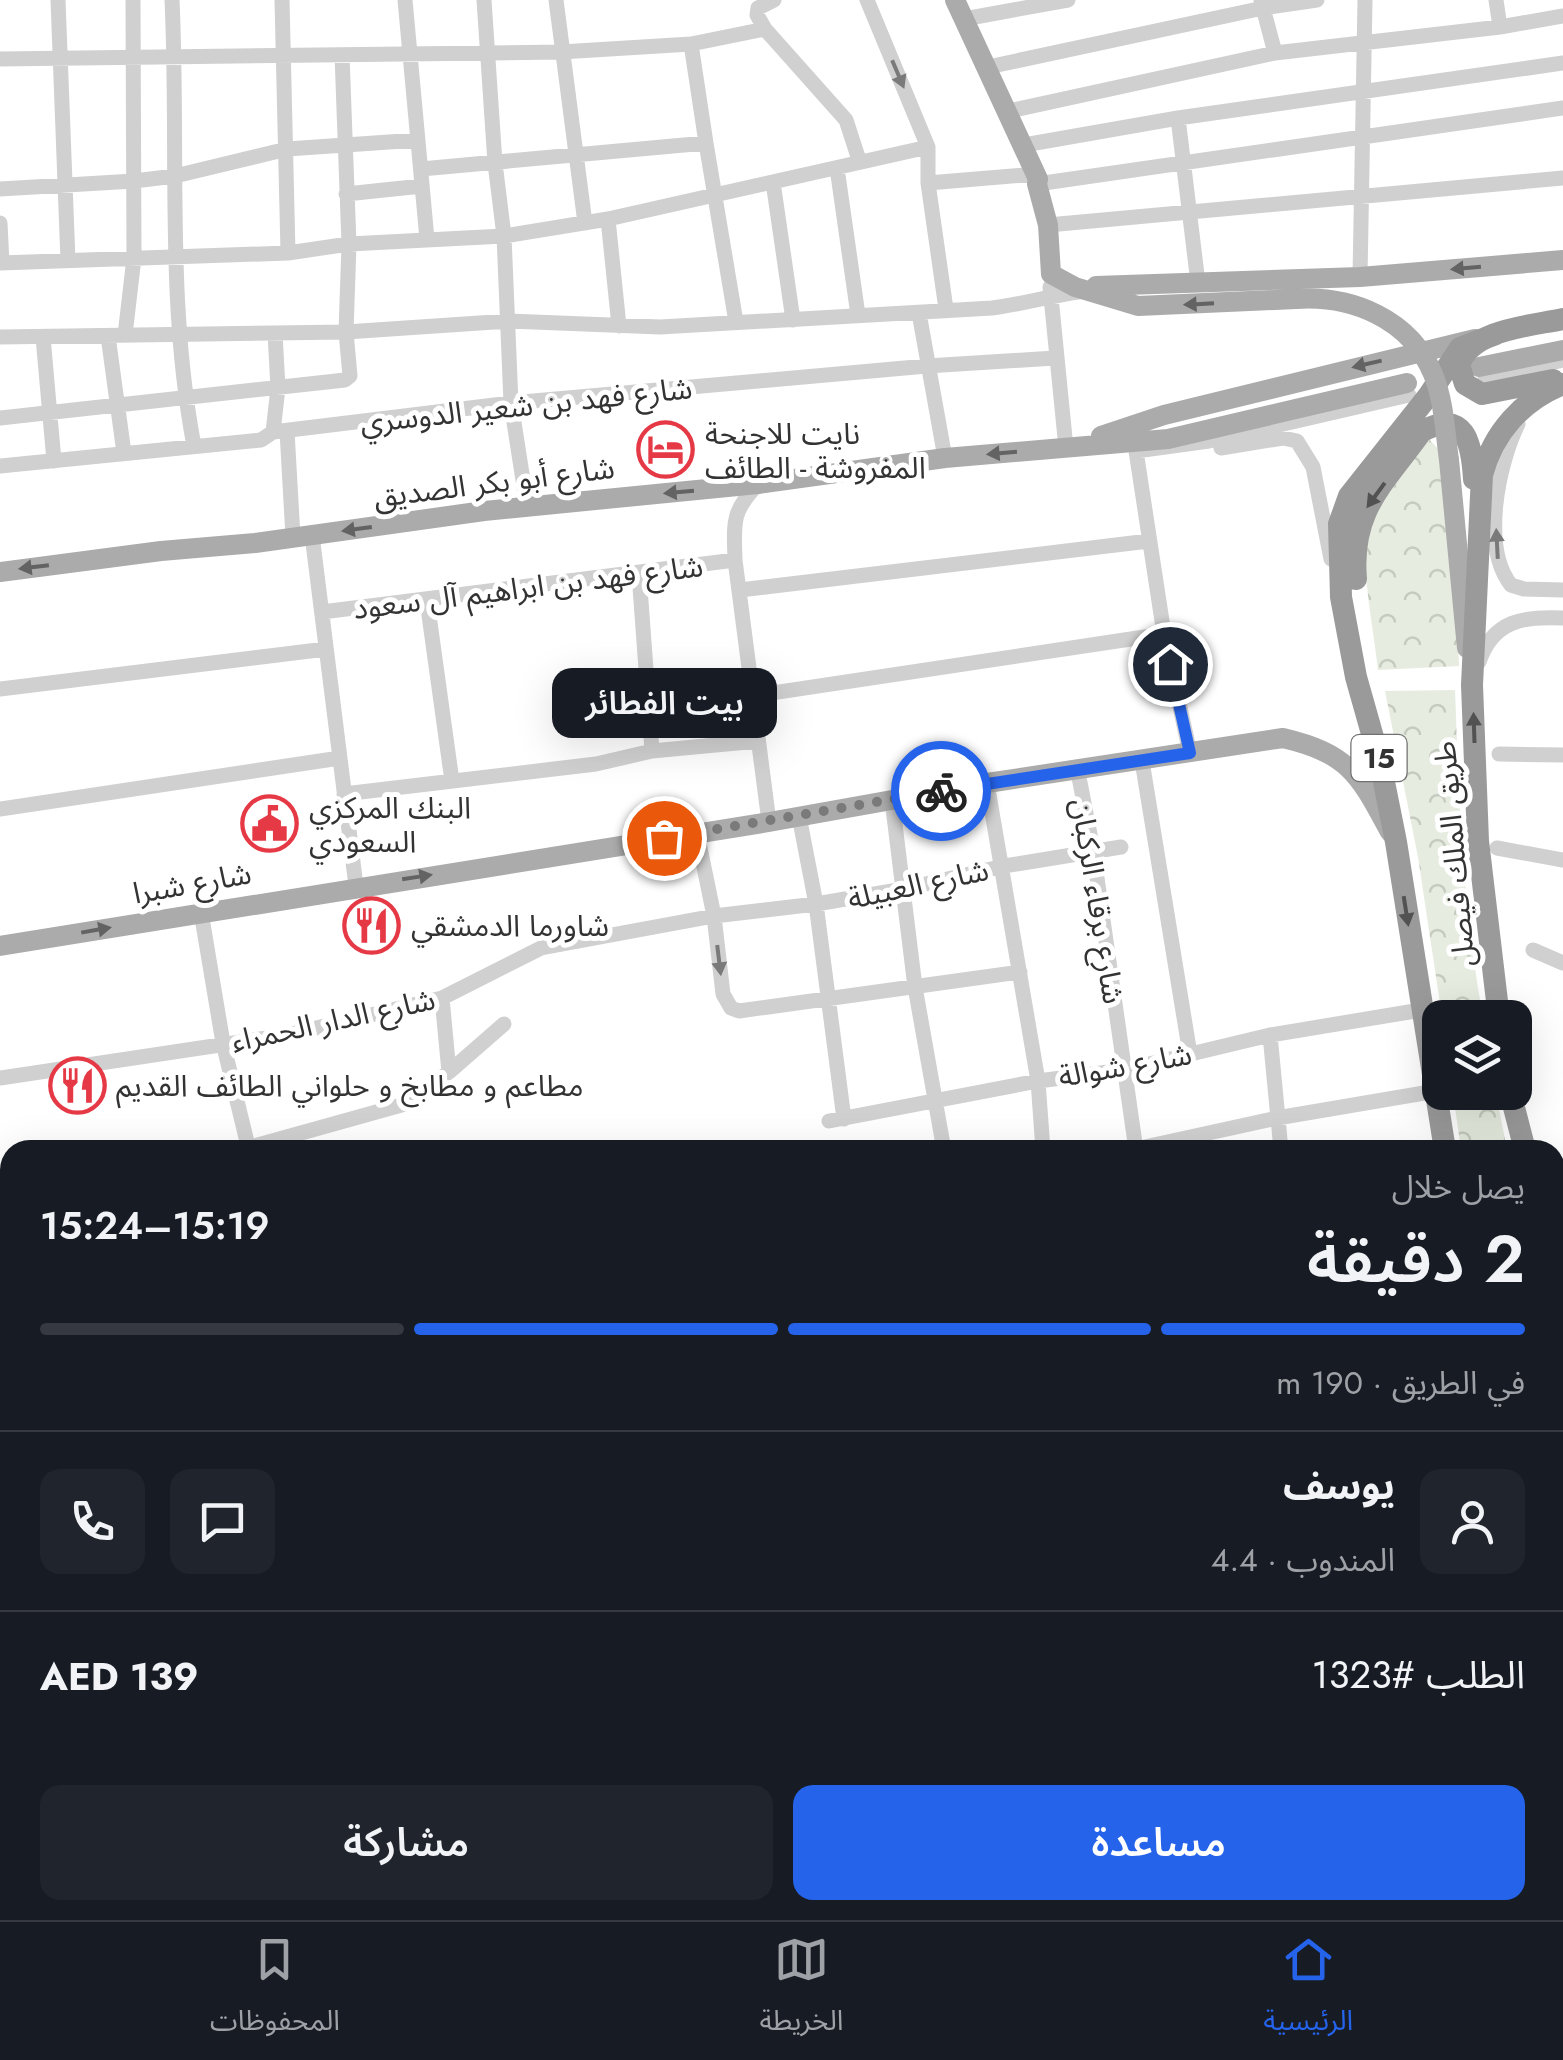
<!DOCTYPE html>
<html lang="ar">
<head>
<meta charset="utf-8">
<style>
  :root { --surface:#171b24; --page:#20242c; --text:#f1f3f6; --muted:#9ea1a6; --line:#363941; --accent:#2563eb }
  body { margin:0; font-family:Jost,"Noto Sans Arabic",sans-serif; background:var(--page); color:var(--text); direction:rtl; height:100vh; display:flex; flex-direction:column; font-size:38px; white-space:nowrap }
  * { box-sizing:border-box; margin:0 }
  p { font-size:32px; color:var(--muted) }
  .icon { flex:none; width:55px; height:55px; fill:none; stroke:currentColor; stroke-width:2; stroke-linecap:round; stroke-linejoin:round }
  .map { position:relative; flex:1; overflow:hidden; direction:ltr }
  .drawer { position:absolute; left:0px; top:1140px; width:1565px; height:780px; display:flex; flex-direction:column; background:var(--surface); border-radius:30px 30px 0 0; box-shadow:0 10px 40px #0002; direction:rtl }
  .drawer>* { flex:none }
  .controls { position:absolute; left:1422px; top:1000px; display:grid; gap:20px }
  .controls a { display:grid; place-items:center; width:110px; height:110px; border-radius:20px; background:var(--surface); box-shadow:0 10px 40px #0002; font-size:50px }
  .pin { position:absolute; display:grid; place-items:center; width:85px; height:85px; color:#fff; margin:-42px; border:5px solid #fff; border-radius:50%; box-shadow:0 2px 10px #0007 }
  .courier { position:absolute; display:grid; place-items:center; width:100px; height:100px; margin:-50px; border:8px solid #2563eb; border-radius:50%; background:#fff; color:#222; box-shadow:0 2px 12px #0007 }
  .bubble { position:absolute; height:70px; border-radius:20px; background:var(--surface); box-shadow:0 10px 40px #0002; font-size:32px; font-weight:600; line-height:70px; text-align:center; direction:rtl }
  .overview em { font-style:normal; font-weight:600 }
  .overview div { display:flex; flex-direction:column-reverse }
  .overview { display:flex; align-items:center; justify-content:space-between; height:170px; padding:0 40px }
  h1 { font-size:65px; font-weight:600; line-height:75px }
  .bar { display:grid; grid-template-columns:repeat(4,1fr); gap:15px 10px; align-content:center; height:120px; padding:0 40px }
  .bar i { height:12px; border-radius:8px; background:var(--line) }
  .bar .active { background:var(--accent) }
  .bar p { grid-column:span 4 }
  .line { display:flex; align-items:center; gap:25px; padding:0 40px; border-top:2px solid var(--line) }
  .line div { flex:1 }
  .round { display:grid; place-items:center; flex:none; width:105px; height:105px; border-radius:20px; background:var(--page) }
  .button { display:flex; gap:20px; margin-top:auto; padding:20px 40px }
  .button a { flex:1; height:115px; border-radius:20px; background:var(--accent); color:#fff; font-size:40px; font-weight:600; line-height:115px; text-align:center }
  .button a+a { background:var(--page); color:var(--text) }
  .dock { display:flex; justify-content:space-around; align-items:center; height:140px; border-top:2px solid var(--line); background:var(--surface); font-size:28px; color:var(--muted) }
  .dock a { display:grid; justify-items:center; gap:5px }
  .dock .active { color:var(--accent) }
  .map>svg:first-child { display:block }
  .forest { fill:url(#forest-crowns) }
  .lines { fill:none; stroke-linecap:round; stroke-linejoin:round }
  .minor { stroke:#d0d0d0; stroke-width:15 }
  .major { stroke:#ababab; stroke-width:20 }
  .highway { stroke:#9a9a9a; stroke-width:22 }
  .major-bridge { stroke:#ababab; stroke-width:20 }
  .oneway { fill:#7a7a7a }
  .oneway2 { fill:#636363 }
  .oneway3 { fill:#525252 }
  .done { stroke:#7a7a7a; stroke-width:10; stroke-dasharray:0 18 }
  .route { stroke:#2563eb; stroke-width:12 }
  .labels { text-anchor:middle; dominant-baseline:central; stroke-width:10; stroke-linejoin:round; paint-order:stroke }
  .shield { fill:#fff; stroke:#707070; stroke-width:2.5 }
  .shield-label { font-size:28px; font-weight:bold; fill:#333 }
  .street-label { font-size:30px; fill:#333; stroke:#fff }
  .poi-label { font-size:30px; fill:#333; stroke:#fff; text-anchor:start }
</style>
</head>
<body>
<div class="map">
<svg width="1563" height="1920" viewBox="0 0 1563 1920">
  <defs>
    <pattern id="forest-crowns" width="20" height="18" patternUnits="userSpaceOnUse" patternTransform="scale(2.5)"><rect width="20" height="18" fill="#e6ecdf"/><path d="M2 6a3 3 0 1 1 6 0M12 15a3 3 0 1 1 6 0" fill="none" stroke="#c6cbc0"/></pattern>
  </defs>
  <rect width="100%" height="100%" fill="#fff"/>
  <path class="forest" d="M1429,439L1440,451L1456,594L1459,666L1378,670C1375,638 1360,563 1367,536C1375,505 1401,474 1418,446Z
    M1455,690C1459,800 1463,909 1483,1017H1442L1418,857L1385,691Z
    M1453,1093H1496L1507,1150H1461Z"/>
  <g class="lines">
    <path class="minor" d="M58,0L68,261
      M172,0C179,149 166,299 194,446
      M282,0L288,253
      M405,0L427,239
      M484,0L495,163L504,236L511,403L527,506
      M556,0L585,223
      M774,0L758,8L757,15L765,29L846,120L859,160
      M867,0L928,147V183L946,309
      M1261,0L1275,53
      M1496,0L1500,27
      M964,19L1068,0
      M691,44L706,143
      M0,59L561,52L691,44L765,29
      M988,67L1263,8L1317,0
      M1009,111L1275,53L1500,27L1563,16
      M1178,118L1198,283
      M1024,145L1178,118L1563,63
      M837,168L858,315
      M421,169L706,143L736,322
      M773,182L793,320
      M928,183L1037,174
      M1037,184L1563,108
      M0,189L134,181L175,176L287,149L418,140
      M346,194L422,186
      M608,219L619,326
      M0,223L2,263
      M1048,225L1563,178
      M0,263L288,253L349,244L504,236L608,219L928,147
      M1360,277L1365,0
      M1050,287L1066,448
      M919,313L945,458
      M125,335L134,258L133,0
      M108,336L124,453
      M0,337L346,332L509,321L660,327L992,308C1024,304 1053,295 1085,291
      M43,337L54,461
      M1485,378L1563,360
      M0,418L345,380L350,376L346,332L349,244L342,55
      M1518,424C1498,465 1481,547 1511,585L1524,589L1563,590
      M287,431L293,537
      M273,432L278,388L275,333
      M1221,448L1283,438L1297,441L1313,467L1331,559
      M0,466L261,440L273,432L511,403L927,366L1055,358
      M758,484C731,512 734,523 735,560L769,822
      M312,535L356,886
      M639,574L652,751
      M740,590L1149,541
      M427,601L452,781
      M322,612L735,560
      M1479,662C1493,620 1524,616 1563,618
      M0,689L326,649
      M752,696L1164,634
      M1190,753L1164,634L1136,451L1209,441L1409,395
      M1499,754L1563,755
      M1142,761L1190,1054
      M1078,772L1093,850L1136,1150
      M987,783L1038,1081L1043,1150
      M344,794L596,764L652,751L758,741
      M892,800L915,987L944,1150
      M0,809L340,758
      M799,816L816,904L844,1119
      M697,833L714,916L723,994L731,1008L739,1011L1020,972
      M1497,848L1563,860
      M201,912L223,1043L248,1146
      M1533,950L1563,963
      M442,998L449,1072
      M1270,1035L1281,1150
      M0,1078L287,1035L442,998L541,948L714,916L816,904L904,889L1004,866L1121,847
      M829,1121L1038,1081L1124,1070L1270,1035L1421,1010
      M240,1150L405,1104L449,1072L504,1024
      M1131,1150L1277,1118L1436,1091
      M0,1190L10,1188
      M1555,1214L1563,1221
      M0,1393L10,1409
      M0,1549L10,1538
      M1555,1687L1563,1681
      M0,1743L10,1733
      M0,1897L10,1886
      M15,1910L24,1920
      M350,1910L354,1920
      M1354,1910L1356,1920
      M1376,1910L1379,1920"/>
    <path class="major" d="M955,0L1038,179L1037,184L1048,225L1051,274L1075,287L1138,306L1296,299
      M1096,286L1360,277L1563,260
      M1479,367L1563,350
      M1101,436L1164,415L1475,339
      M1449,460L1467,648
      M0,572L161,551L255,543L484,511L758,484L945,458L1168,439L1407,383
      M0,946L769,822L987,783L1283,738C1350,754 1359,775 1390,832"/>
    <path class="highway" d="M1553,380L1482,394L1465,384L1459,365C1471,329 1531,326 1563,319
      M1356,579C1350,510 1384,484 1421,432C1465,407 1472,444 1474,479
      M1499,1018L1478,841L1472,685L1482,475C1493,433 1522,400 1563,384
      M1510,1092L1525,1150
      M1445,1150L1396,842L1380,762L1356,677L1341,597L1339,524L1349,496L1429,395L1460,348L1496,334
      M1555,1265L1563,1294
      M1555,1334L1563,1368
      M1555,1451L1563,1448
      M1555,1557L1563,1573"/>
    <path class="major-bridge" d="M1296,299C1352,295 1410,319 1433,374C1444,401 1445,431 1449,460"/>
  </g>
  <defs><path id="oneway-solid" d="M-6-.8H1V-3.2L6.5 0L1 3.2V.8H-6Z" transform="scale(2.5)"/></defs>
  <g class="oneway">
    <use href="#oneway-solid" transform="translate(898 74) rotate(67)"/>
    <use href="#oneway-solid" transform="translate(1497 544) rotate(-93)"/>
    <use href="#oneway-solid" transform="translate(719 960) rotate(83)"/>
  </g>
  <g class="oneway2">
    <use href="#oneway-solid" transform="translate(1466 268) rotate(175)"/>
    <use href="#oneway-solid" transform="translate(1199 304) rotate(177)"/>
    <use href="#oneway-solid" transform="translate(1367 364) rotate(167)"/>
    <use href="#oneway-solid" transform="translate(1002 453) rotate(175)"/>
    <use href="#oneway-solid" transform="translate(679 492) rotate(175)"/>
    <use href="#oneway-solid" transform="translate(357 529) rotate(172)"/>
    <use href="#oneway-solid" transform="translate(34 567) rotate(173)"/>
    <use href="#oneway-solid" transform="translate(417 877) rotate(-9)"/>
    <use href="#oneway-solid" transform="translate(96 930) rotate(-10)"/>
  </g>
  <g class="oneway3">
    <use href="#oneway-solid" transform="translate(1376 495) rotate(126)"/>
    <use href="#oneway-solid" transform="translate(1474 728) rotate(-92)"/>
    <use href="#oneway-solid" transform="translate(1406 911) rotate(81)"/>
  </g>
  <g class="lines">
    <path class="done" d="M664,838L941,791"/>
    <path class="route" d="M941,791L1190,753L1170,664"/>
  </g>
  <defs>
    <symbol id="hotel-ring" viewBox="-11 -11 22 22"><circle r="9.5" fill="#fff" stroke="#e63946" stroke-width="1.5"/><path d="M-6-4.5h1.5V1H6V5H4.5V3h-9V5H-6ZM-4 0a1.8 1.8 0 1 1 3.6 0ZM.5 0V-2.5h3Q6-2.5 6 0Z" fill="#e63946"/></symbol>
    <symbol id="civic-ring" viewBox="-11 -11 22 22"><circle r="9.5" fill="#fff" stroke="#e63946" stroke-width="1.5"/><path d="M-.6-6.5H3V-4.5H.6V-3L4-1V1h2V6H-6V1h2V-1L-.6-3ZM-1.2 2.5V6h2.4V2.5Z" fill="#e63946"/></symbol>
    <symbol id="restaurant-ring" viewBox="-11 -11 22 22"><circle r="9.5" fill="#fff" stroke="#e63946" stroke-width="1.5"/><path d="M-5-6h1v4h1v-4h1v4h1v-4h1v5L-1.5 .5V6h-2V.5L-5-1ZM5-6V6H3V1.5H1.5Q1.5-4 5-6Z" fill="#e63946"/></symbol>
  </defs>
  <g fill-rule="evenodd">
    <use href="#hotel-ring" x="634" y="418" width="63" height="63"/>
    <use href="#civic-ring" x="238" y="792" width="63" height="63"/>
    <use href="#restaurant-ring" x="340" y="894" width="63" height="63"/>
    <use href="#restaurant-ring" x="46" y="1054" width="63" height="63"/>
  </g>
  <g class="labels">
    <rect class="shield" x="1351.5" y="735" width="55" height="46" rx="8"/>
    <g class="shield-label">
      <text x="1379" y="758">15</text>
    </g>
    <g class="street-label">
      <text transform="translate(526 405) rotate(-6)">شارع فهد بن شعير الدوسري</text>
      <text transform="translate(494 482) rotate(-7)">شارع أبو بكر الصديق</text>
      <text transform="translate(528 587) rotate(-7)">شارع فهد بن ابراهيم آل سعود</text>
      <text transform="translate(1454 854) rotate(-95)">طريق الملك فيصل</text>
      <text transform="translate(192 883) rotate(-10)">شارع شبرا</text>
      <text transform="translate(918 884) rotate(-12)">شارع العبيلة</text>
      <text transform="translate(1098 901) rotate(81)">شارع برقاء الركبان</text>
      <text transform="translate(333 1020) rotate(-12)">شارع الدار الحمراء</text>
      <text transform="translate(1125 1065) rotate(-10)">شارع شوالة</text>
    </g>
    <g class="poi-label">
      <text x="705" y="433">نايت للاجنحة<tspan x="705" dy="34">المفروشة - الطائف</tspan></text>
      <text x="309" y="807">البنك المركزي<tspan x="309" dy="34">السعودي</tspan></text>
      <text x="411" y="925">شاورما الدمشقي</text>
      <text x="116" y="1085">مطاعم و مطابخ و حلواني الطائف القديم</text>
    </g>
  </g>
</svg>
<div class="controls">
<a><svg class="icon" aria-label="layers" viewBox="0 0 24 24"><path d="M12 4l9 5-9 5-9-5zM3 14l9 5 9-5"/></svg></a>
</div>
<div class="pin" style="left:664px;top:838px;background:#ea580c"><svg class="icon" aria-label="bag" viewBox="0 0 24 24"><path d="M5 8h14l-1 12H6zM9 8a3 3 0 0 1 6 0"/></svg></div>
<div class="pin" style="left:1170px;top:664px;background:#1f2937"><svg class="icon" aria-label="home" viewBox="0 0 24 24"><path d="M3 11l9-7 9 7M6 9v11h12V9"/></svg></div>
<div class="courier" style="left:941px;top:791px"><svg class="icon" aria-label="bike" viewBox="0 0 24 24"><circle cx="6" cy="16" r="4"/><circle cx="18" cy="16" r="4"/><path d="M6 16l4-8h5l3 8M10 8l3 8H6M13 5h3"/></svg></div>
<div class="bubble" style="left:552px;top:668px;width:225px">بيت الفطائر</div>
<section class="drawer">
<div class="overview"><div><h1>2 دقيقة</h1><p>يصل خلال</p></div><em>15:19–15:24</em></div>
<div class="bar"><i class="active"></i><i class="active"></i><i class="active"></i><i></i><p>في الطريق · 190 m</p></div>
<div class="line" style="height:180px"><a class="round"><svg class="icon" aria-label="person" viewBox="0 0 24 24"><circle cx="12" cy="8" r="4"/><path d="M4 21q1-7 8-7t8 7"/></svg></a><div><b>يوسف</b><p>المندوب · 4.4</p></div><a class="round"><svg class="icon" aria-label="chat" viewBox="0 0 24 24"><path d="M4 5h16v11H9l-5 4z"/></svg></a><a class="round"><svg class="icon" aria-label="phone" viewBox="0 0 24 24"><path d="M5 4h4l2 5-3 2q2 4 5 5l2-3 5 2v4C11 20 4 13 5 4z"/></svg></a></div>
<div class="line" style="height:130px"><div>الطلب #1323</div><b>AED 139</b></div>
<div class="button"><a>مساعدة</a><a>مشاركة</a></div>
</section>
</div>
<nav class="dock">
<a class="active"><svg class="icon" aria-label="home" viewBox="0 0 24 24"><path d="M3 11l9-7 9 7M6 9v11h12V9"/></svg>الرئيسية</a>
<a><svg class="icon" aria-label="map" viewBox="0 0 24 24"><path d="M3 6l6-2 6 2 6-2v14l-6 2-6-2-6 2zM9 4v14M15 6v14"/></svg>الخريطة</a>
<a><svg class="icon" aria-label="saved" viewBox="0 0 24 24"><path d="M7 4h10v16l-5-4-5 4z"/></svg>المحفوظات</a>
</nav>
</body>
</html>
